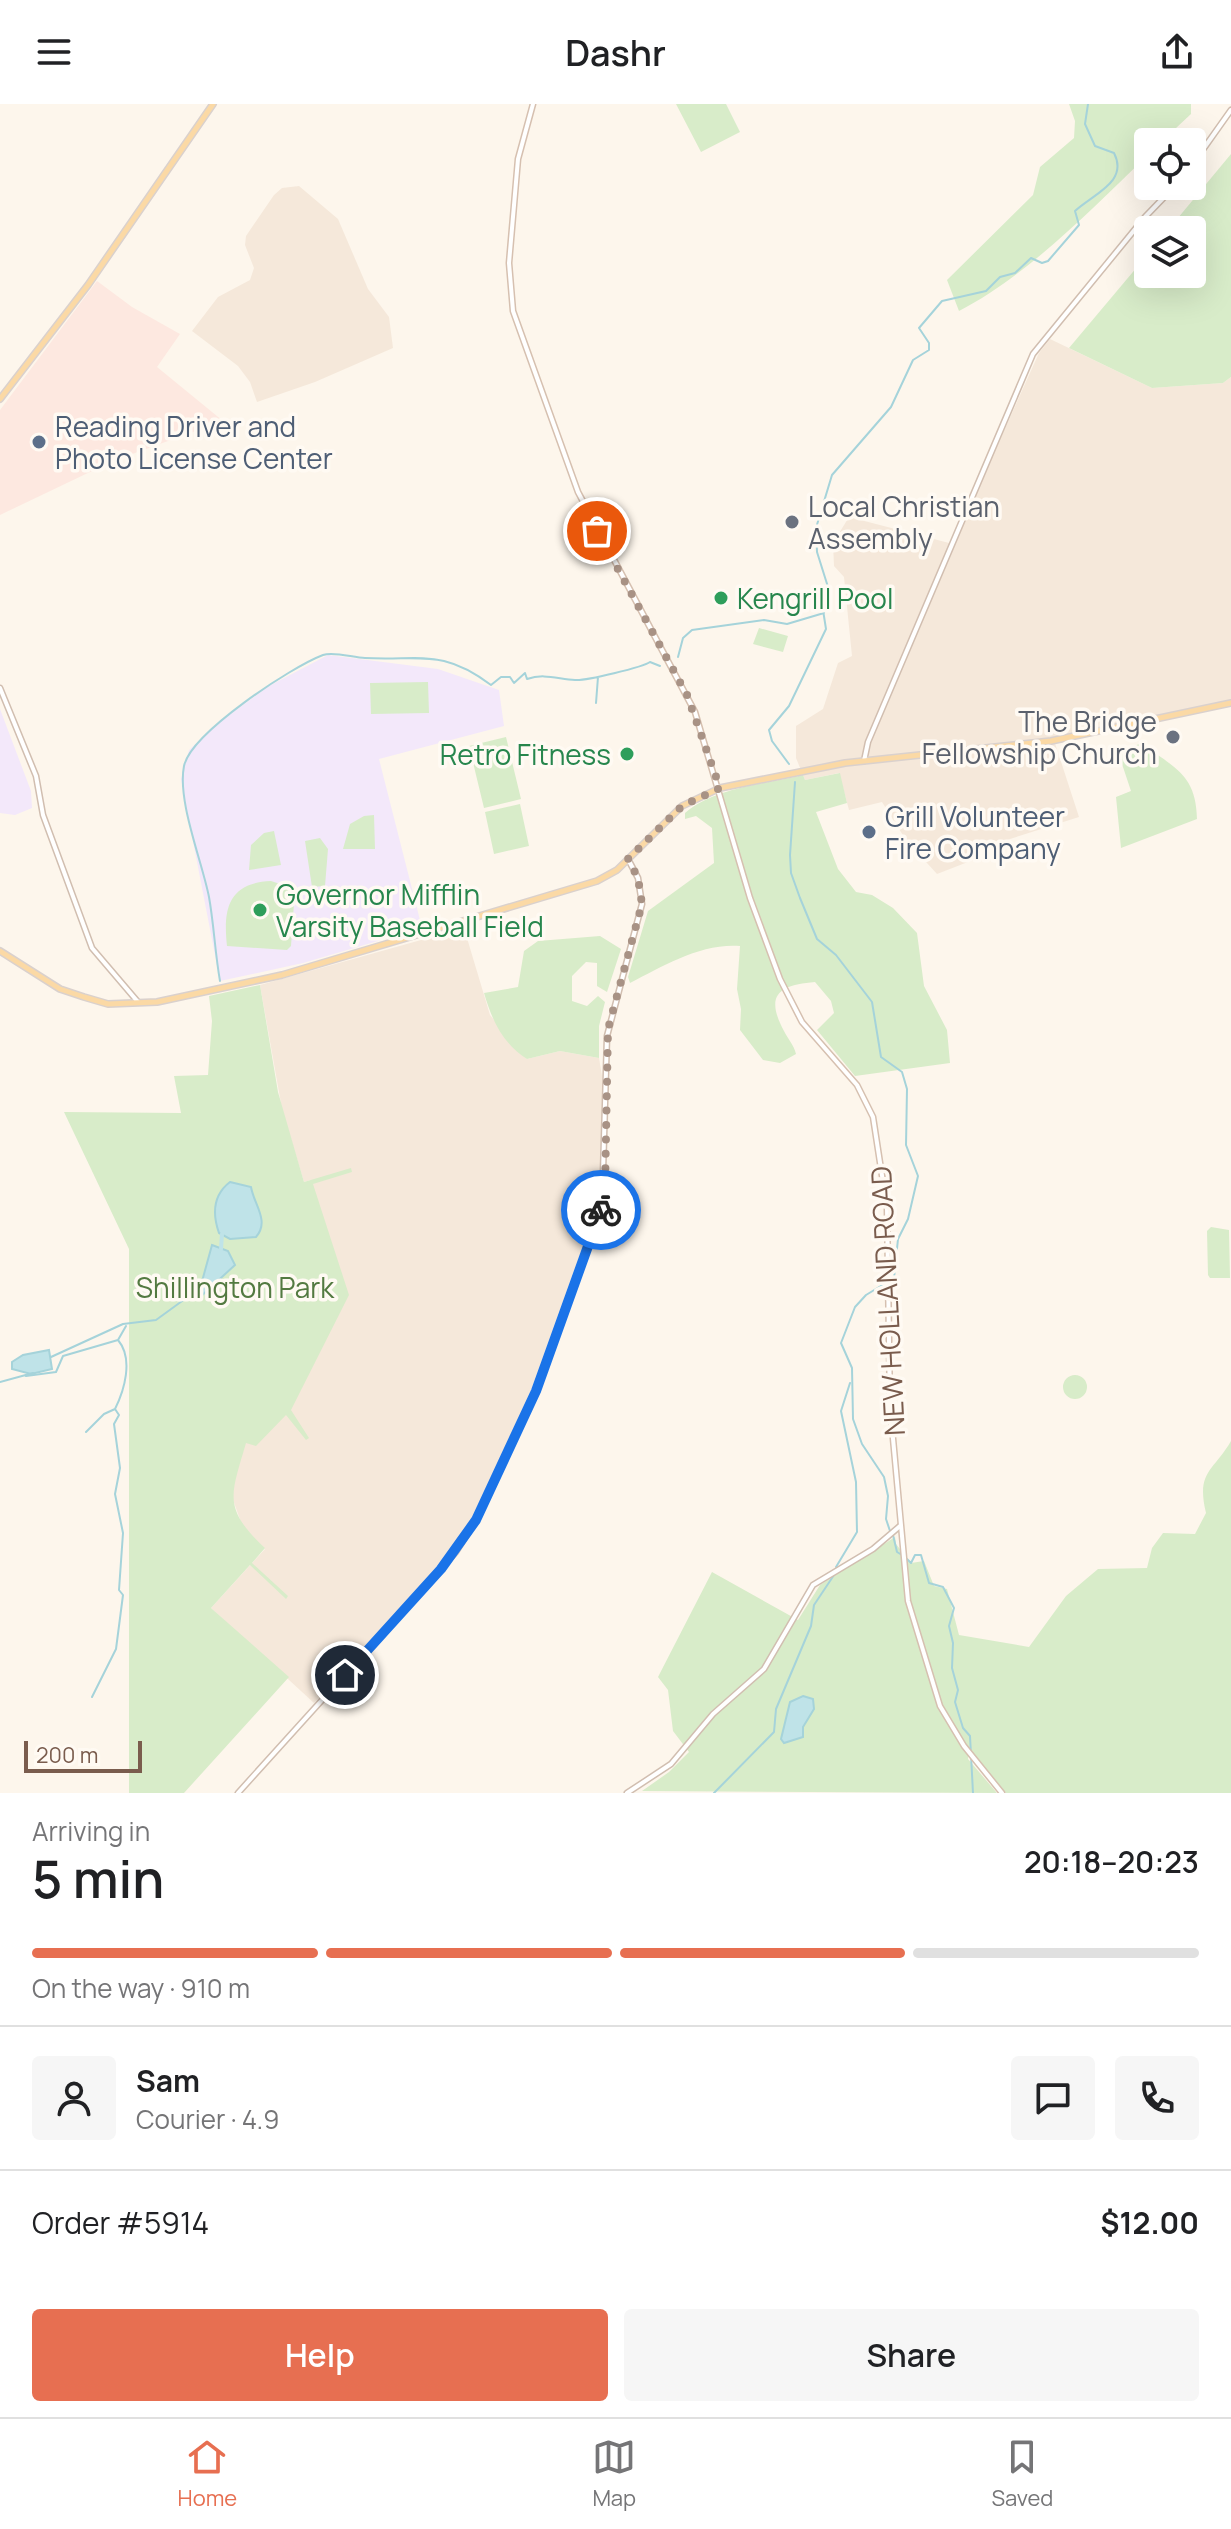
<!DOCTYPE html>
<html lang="en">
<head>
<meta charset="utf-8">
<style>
  :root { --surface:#fff; --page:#f6f6f6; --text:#202124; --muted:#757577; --line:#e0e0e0; --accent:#e76f51 }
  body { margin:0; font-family:Manrope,sans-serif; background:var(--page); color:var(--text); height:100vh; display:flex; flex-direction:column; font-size:30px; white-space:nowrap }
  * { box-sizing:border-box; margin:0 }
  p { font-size:26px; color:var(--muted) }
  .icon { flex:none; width:44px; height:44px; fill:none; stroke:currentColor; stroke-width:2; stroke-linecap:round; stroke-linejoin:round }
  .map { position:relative; height:1689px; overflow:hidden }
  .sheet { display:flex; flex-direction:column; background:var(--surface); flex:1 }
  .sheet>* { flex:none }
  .fabs { position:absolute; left:1134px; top:24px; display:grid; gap:16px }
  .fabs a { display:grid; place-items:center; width:72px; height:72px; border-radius:8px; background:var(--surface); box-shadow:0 8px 32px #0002; font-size:40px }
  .scale { position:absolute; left:24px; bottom:20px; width:118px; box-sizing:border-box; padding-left:8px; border:4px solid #7a5c4d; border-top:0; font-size:22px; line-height:28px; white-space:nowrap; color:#7a5c4d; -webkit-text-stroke:6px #fffaf3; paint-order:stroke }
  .pin { position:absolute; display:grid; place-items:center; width:68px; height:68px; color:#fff; margin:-34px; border:4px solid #fff; border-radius:50%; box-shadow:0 2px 8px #0007 }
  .courier { position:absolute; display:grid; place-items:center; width:80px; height:80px; margin:-40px; border:6px solid #1a73e8; border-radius:50%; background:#fff; color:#222; box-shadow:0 2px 10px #0007 }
  .overview em { font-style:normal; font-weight:600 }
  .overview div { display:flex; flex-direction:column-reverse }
  .overview { display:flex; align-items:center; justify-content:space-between; height:136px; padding:0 32px }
  h1 { font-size:52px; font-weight:600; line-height:60px }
  .bar { display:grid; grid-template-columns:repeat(4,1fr); gap:12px 8px; align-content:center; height:96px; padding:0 32px }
  .bar i { height:10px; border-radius:6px; background:var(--line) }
  .bar .on { background:var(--accent) }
  .bar p { grid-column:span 4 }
  .line { display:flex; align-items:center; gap:20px; padding:0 32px; border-top:2px solid var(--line) }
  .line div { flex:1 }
  .round { display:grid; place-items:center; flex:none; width:84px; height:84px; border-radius:8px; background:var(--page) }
  .button { display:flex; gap:16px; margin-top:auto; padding:16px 32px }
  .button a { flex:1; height:92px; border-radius:8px; background:var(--accent); color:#fff; font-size:32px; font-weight:600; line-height:92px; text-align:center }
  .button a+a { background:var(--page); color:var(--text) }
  header { display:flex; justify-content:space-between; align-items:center; height:104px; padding:0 32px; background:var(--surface); font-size:36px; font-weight:600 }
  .menu { display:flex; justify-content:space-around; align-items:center; height:112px; border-top:2px solid var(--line); background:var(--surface); font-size:22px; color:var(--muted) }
  .menu a { display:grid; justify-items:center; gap:4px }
  .menu .on { color:var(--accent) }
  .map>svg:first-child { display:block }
  .residential { fill:#f5e8da }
  .commercial { fill:#fde8e0 }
  .education { fill:#f3e8fa }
  .green { fill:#d8ecc9 }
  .water { fill:#bfe3e8; stroke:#a5d3da; stroke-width:2 }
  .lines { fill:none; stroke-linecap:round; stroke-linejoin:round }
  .stream { stroke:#a5d3da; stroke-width:2 }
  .canal { stroke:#bfe3e8; stroke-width:4 }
  .tertiary-casing { stroke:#d1beb0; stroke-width:7 }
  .secondary-casing { stroke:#d6c0b0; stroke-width:7 }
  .primary-casing { stroke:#dad1cd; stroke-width:8 }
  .tertiary { stroke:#fff; stroke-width:4 }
  .secondary { stroke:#fff; stroke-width:4 }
  .primary { stroke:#fbd9a5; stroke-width:5 }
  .done { stroke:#a89285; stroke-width:8; stroke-dasharray:0 14.4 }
  .route { stroke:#1a73e8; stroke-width:10 }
  .service-dot { fill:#5c6f8a; stroke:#fffaf3; stroke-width:3 }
  .worship-dot { fill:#6b7280; stroke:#fffaf3; stroke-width:3 }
  .leisure-dot { fill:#2e9e5b; stroke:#fffaf3; stroke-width:3 }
  .labels { text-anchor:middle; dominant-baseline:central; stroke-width:7; stroke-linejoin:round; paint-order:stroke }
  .service-label { font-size:28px; fill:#4e5e75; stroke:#fffaf3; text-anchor:start }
  .worship-label { font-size:28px; fill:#5b616d; stroke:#fffaf3; text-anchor:start }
  .leisure-label { font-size:28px; fill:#27864d; stroke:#fffaf3; text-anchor:start }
  .park-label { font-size:28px; fill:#537a41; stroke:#fffaf3 }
  .street-label { font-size:28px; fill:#7a5c4d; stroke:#fffaf3 }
</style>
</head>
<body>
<header><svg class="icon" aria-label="menu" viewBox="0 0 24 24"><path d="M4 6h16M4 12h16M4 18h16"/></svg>Dashr<svg class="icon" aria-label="share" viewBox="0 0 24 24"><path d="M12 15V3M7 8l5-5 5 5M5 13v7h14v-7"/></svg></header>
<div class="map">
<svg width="1231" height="1689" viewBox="0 0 1231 1689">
  <rect width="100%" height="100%" fill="#fdf6ec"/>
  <path class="residential" d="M299,82L338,115L368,185L389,213L393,244L315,278L257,298L250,278L238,262L192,227L218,193L250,176L254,164L245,141L246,132L274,91L282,84Z
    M1050,235L1152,284L1223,279L1231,273V596L1053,633L1079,713L991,741L986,751L937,770L906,736L882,698L849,706L839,669L805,676L796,654V622L823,605L838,559L852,552L844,473L834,462L833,439L849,413L953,440L1039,249Z
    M464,824L490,911L527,955L560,947L599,954L603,978L599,1097L531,1286L471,1416L451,1448L314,1599L211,1504L265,1445L243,1424L231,1390L311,1076L304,1078L282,1005L260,881Z"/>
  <path class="commercial" d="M97,177L132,203L180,230L157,263L223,317L113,357L0,411V306Z"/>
  <path class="education" d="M328,551L438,565L499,586L504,622L379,655L422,824L303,859L220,877L181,675L189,646L221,617L269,582Z
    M0,605L31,687L32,704L15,711L0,709Z"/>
  <path class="green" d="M676,0H726L740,28L701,48Z
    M1069,0H1191V10L1161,38H1148V51C1093,104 1026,173 959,207L947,176L1033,91L1040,63L1074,34L1075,17Z
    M1231,50V273L1223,279L1152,284L1069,244L1148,150V170H1192V126H1168Z
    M759,524L788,532L783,548L753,540Z
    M428,578L429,609L371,610L370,579Z
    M506,633L521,695L484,704L469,642Z
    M1142,639C1175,665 1196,670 1197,715L1121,744L1116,693L1131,687L1118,648Z
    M840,669L847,699L816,708L838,765L856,788L872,791L893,804L917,829L924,882L947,926L950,959L855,972L817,926L834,909L831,897L815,878C780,881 764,890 784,927C788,935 794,941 796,950L780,959L763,956L740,926L741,905L737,885L740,842C701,839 663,862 630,879L628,873L648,807L714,759L712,724L696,712L685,715V709C716,683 765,680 803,671L805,676Z
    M520,700L529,742L494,750L485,708Z
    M374,711L375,745H343L350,720L364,712Z
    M274,727L281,761L249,766L251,741L264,729Z
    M320,734L328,745L325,782L312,783L305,737Z
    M271,777L295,785L291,842L287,846L227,842C223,805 228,779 271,777Z
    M600,832L621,845L607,888L597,882V859L586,858L572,872V897L587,902L598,892L605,898L599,922V954L560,947L527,955C502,939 492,916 484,889L518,883L524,847L538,837Z
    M260,881L278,988L304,1078L351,1064L352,1068L313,1080L349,1191L291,1306L309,1334L306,1336L286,1311L256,1342L246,1339C231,1391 222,1404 265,1444L252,1459L288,1492L286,1495L250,1461L211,1504L289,1573L184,1689H129V1145L64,1008L181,1009L174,972L208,971L212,917L209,892Z
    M1211,1123L1229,1126L1230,1174H1210L1208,1171L1207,1127Z
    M1063 1283a12 12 0 1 1 24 0a12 12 0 1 1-24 0Z
    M1231,1337V1689H1006L969,1644L968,1655L997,1689L642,1687L669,1668L689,1648L673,1627L668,1586L658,1573L712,1468L798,1516L820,1481L895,1433L896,1440L911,1459L924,1457L934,1482L947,1485L959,1531L1029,1543L1066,1492L1098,1465L1147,1464L1152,1444L1163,1429L1195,1430L1206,1409C1196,1367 1213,1368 1231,1337Z"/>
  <path class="water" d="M230,1078L251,1083C254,1101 270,1117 256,1133L230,1135L219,1129C212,1109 213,1091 230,1078Z
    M212,1141L228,1147L235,1161L199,1194L192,1196L189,1192L201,1181Z
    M49,1246L52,1265L31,1270L12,1265V1258L23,1251Z
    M803,1592L813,1595L814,1605L803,1623V1633L784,1639L781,1635L790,1598Z"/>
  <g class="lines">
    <path class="stream" d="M678,553L683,534L692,526L764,516L787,520L824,509
      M596,599L598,573
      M789,660L772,637L769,626L789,602L826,525L823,506L828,483L817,448L816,424L832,371L891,303L913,256L929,246V239L919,224L942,197L986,187L1000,173L1015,169L1031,154L1042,159L1048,157L1079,121L1075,107C1093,90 1129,78 1114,49L1095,42L1085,20L1088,0
      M795,678L790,751L791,769L800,794L817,835L836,851L872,898L881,953L902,968L907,985L906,1041L918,1072L908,1115L898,1135L894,1174L866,1191L855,1203L841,1239L852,1264L853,1315L862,1340L884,1373L888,1392L886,1415L890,1427
      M220,877C215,849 214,821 209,793C202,757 177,697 184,662C191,629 291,563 323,551C334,547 354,554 365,554C420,557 442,544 491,581L501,573H510L514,579L525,569L527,575C544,569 558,575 575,576C586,577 643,563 650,558L660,562
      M51,1253L123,1220L156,1216L189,1192
      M26,1272L56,1268L63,1252L118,1236L126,1222
      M0,1278L33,1269
      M86,1328L104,1310L115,1305C124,1287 134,1255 118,1236
      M893,1431L897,1448L902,1451
      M907,1455L911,1459L915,1451H921L929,1479L943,1483L954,1504L949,1522L953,1539L952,1564L958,1586L955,1598L963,1624L970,1632L973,1689
      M836,1463L857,1428L856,1378L841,1307L850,1279
      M92,1593L116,1545L123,1491L119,1486L123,1429L115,1390L120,1364L114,1320L119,1311L115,1305
      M714,1689L774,1628L776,1605L811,1522L814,1501L834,1471"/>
    <path class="canal" d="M221,1145L222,1130"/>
    <defs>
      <path id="tertiary" d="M1192,61L1231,6
        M0,584L36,672L43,711L92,844L138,898
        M864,657L868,638L1033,250L1145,113L1175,82
        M238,1689L456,1448L476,1416L536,1287L602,1102L607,932L642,800L638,774L628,755
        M627,1689L671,1660L713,1610L764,1565L813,1481L873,1445L900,1422"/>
      <path id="secondary" d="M533,0L518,55L509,159L513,207L578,388L695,608L750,794L780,875L802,918L857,981L873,1013L887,1104L890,1302L908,1497L940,1602L964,1642L1002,1689"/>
      <path id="primary" d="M0,295L88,181L213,0
        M0,847L60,885L84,893L108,900L157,898L282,871L597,777L617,766L682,702L720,684L845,659L1051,637L1231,599"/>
    </defs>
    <use href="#tertiary" class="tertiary-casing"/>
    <use href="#secondary" class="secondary-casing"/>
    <use href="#primary" class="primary-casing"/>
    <use href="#tertiary" class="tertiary"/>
    <use href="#secondary" class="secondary"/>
    <use href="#primary" class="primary"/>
  </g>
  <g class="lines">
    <path class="done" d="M597,427L687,591L720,684L682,702L628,755L638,774L642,800L608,925L605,1085L601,1106"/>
    <path class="route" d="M345,1571L441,1465L476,1416L536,1287L601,1106"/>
  </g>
  <g class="service-dot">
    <circle cx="39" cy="338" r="8"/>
    <circle cx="869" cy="728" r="8"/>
  </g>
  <g class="worship-dot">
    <circle cx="792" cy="418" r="8"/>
    <circle cx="1173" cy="633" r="8"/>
  </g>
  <g class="leisure-dot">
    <circle cx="721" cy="494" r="8"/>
    <circle cx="627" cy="650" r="8"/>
    <circle cx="260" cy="806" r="8"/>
  </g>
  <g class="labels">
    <g class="service-label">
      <text x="55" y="322">Reading Driver and<tspan x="55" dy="32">Photo License Center</tspan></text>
      <text x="885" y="712">Grill Volunteer<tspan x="885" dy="32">Fire Company</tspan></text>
    </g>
    <g class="worship-label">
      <text x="808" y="402">Local Christian<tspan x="808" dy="32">Assembly</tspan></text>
      <text x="1157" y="617" text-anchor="end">The Bridge<tspan x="1157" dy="32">Fellowship Church</tspan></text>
    </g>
    <g class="leisure-label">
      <text x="737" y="494">Kengrill Pool</text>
      <text x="611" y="650" text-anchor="end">Retro Fitness</text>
      <text x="276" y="790">Governor Mifflin<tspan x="276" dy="32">Varsity Baseball Field</tspan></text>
    </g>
    <g class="park-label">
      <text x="235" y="1183">Shillington Park</text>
    </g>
    <g class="street-label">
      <text transform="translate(887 1197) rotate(-93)">NEW HOLLAND ROAD</text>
    </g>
  </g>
</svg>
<div class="fabs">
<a><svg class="icon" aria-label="locate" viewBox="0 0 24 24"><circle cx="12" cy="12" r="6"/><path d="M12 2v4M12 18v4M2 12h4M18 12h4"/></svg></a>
<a><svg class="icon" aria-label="layers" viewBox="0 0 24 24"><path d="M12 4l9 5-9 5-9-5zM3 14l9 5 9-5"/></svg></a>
</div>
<div class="scale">200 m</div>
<div class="pin" style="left:597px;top:427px;background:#ea580c"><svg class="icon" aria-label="bag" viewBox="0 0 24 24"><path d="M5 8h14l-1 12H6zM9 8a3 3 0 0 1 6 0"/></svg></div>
<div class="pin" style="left:345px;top:1571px;background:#1f2937"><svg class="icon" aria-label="home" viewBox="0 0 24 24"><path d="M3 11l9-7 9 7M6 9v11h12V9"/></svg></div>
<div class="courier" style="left:601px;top:1106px"><svg class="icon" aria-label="bike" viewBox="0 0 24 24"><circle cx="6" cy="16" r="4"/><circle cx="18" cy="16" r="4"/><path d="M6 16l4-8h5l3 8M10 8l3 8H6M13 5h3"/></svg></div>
</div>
<section class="sheet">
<div class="overview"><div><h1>5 min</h1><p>Arriving in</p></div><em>20:18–20:23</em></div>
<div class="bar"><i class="on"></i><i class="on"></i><i class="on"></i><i></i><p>On the way · 910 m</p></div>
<div class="line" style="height:144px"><a class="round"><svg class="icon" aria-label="person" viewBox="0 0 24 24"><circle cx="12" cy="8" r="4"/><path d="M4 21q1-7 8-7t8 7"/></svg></a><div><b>Sam</b><p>Courier · 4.9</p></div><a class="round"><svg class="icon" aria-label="chat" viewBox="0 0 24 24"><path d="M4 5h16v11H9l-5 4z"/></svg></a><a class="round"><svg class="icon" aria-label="phone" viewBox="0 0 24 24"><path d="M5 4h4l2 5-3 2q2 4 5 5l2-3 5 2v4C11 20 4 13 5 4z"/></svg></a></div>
<div class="line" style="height:104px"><div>Order #5914</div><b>$12.00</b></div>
<div class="button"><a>Help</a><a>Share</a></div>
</section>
<nav class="menu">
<a class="on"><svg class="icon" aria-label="home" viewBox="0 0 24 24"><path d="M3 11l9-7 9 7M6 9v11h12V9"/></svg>Home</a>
<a><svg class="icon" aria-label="map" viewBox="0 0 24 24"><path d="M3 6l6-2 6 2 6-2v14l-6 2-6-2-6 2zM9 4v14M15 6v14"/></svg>Map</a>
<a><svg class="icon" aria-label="saved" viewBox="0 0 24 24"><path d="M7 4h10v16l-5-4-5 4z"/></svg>Saved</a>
</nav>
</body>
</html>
